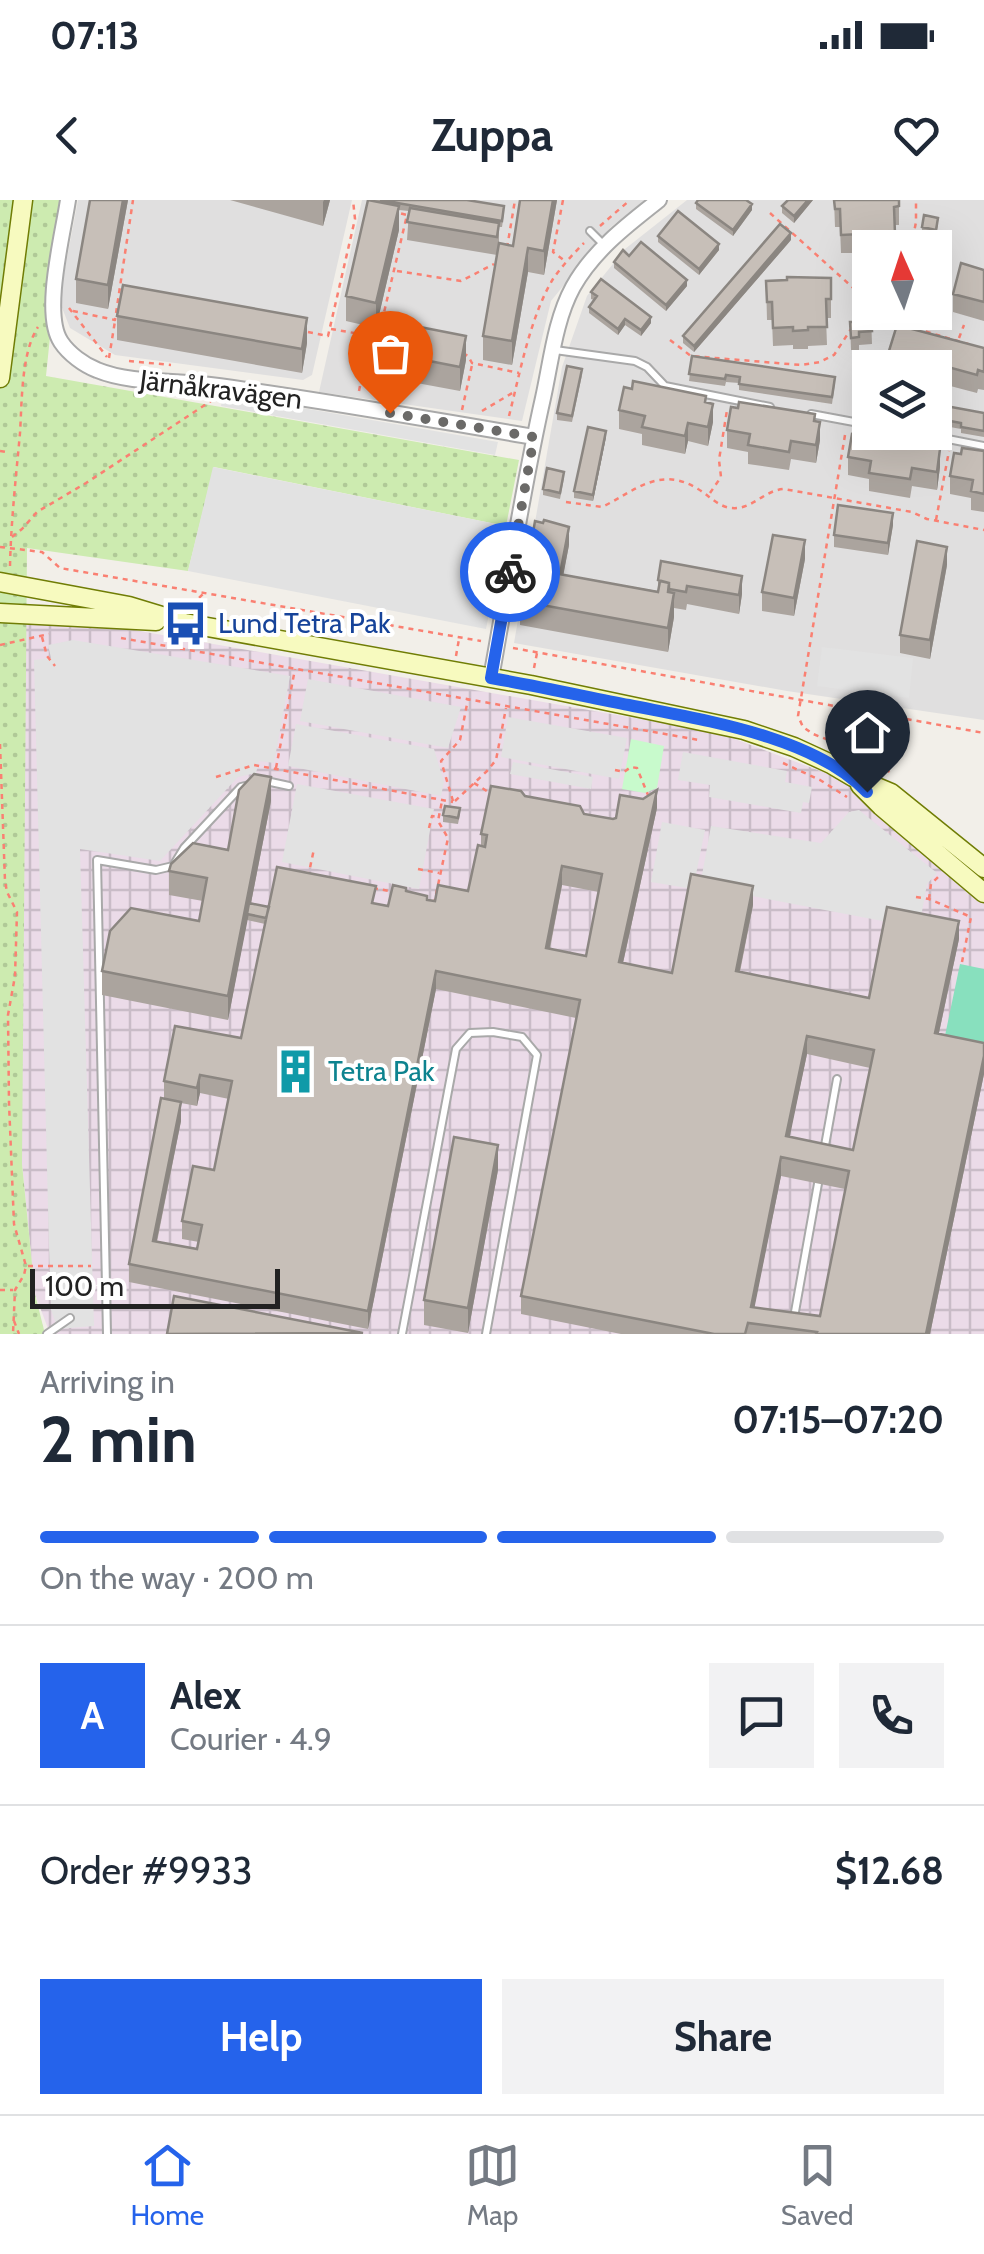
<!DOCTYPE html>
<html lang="en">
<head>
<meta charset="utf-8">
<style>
  :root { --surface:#fff; --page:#f2f2f3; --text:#1f2937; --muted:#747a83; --line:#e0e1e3; --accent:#2563eb }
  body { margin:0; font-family:Cabin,sans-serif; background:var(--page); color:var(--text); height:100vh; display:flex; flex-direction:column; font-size:38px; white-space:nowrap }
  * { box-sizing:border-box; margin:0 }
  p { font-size:32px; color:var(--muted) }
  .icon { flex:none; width:55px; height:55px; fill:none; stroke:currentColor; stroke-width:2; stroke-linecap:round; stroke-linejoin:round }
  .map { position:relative; height:1134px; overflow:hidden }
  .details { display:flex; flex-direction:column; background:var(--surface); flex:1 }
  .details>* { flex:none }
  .needle { width:65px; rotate:357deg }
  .tools { position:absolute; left:852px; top:30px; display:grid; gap:20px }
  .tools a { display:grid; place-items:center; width:100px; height:100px; border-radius:0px; background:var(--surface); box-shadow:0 10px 40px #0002; font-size:50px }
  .scale { position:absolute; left:30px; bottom:25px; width:250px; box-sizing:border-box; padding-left:10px; border:5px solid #222; border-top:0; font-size:28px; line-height:35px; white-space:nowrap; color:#222; -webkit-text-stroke:8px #fff; paint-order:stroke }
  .pin { position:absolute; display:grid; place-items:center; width:85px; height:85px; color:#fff; margin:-102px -42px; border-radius:50% 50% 50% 0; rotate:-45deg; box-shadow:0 0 10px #0007 }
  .pin .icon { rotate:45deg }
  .courier { position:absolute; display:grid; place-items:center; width:100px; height:100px; margin:-50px; border:8px solid #2563eb; border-radius:50%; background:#fff; color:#222; box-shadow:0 2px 12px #0007 }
  .summary em { font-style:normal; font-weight:700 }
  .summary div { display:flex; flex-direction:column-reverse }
  .summary { display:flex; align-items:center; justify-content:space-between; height:170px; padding:0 40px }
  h1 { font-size:65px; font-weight:700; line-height:75px }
  .bar { display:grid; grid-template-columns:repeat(4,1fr); gap:15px 10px; align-content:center; height:120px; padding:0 40px }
  .bar i { height:12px; border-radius:8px; background:var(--line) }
  .bar .current { background:var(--accent) }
  .bar p { grid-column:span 4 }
  .line { display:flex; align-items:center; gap:25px; padding:0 40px; border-top:2px solid var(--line) }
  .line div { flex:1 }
  .round { display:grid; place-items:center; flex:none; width:105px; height:105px; border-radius:0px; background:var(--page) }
  .primary-button { display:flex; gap:20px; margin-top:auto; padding:20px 40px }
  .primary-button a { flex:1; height:115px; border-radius:0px; background:var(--accent); color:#fff; font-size:40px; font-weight:700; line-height:115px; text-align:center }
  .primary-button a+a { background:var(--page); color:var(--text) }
  .status { display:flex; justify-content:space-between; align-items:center; height:70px; padding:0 50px; background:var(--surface); direction:ltr }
  .status svg { height:28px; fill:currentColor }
  header { display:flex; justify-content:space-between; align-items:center; height:130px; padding:0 40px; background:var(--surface); font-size:45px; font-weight:700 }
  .tabs { display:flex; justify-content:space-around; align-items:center; height:140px; border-top:2px solid var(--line); background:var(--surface); font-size:28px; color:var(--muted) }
  .tabs a { display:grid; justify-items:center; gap:5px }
  .tabs .current { color:var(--accent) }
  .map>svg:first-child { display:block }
  .residential { fill:#e0dfdf; fill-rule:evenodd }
  .industrial { fill:url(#industrial-grid) }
  .grass { fill:url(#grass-dots) }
  .park { fill:#c8facc }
  .pitch { fill:#88e0be }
  .parking { fill:#e2e2e2 }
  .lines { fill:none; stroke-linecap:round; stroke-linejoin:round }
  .lane-casing { stroke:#a9a9a9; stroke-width:10 }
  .street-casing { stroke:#a9a9a9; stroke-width:18 }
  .secondary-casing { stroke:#707d05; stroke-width:21 }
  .path { stroke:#fa8072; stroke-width:2.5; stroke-dasharray:5 5; stroke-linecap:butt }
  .lane { stroke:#fff; stroke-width:6 }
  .street { stroke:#fff; stroke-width:14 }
  .secondary { stroke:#f7fabf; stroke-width:18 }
  .wall { fill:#aba49e; fill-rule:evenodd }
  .shaded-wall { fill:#8b8681 }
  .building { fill:#c7bfb8; stroke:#8b8681; stroke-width:2.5; fill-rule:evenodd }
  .done { stroke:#6b6a68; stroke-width:10; stroke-dasharray:0 18 }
  .route { stroke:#2563eb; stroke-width:12 }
  .labels { text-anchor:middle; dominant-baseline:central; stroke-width:8; stroke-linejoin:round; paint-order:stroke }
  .street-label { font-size:28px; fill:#222; stroke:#fff }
  .transit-label { font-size:28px; fill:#164399; stroke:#fff; text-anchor:start }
  .culture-label { font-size:28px; fill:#0d838f; stroke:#fff; text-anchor:start }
</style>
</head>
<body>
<div class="status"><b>07:13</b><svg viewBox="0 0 49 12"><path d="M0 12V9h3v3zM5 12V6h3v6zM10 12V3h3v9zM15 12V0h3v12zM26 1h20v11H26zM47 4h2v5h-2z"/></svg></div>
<header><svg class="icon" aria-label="back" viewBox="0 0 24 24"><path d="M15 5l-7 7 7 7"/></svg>Zuppa<svg class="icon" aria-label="heart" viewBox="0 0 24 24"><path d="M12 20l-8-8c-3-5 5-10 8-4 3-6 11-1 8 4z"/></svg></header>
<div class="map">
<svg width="984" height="1134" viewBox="0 0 984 1134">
  <defs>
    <pattern id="industrial-grid" width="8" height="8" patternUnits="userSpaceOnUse" patternTransform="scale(2.5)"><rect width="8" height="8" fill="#ebdbe8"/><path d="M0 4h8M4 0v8" fill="none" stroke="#c9bcc7"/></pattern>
    <pattern id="grass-dots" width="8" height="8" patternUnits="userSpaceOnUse" patternTransform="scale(2.5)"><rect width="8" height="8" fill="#cdebb0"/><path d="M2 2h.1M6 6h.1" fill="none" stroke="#b0c997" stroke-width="1.8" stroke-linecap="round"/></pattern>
  </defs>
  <rect width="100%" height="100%" fill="#f2efe9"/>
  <path class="residential" d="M78,0H352L312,175L303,180L115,155L70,128L59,100Z
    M362,0H645L611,27L551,101L522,221L319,192Z
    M687,0H984V520L787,491L514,443L562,167L587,96L625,49ZM870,48H935V112H870ZM870,168H935V232H870Z"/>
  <path class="industrial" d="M21,421L100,424L719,533L879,593L984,680V1134H50L35,1094L22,964Z"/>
  <path class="grass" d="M0,0H64L46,176L519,260L506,326L214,267L188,371L27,348L22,964L35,1094L45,1134H0Z"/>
  <path class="park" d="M631,539L664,546L657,588L645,593L622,589Z"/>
  <path class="pitch" d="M960,764L984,769V858L942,850Z"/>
  <path class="parking" d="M223,194L498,242L495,255L221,206Z
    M213,267L506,326L486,429L188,371Z
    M73,440L290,476L274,563L259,561L256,573L238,577L160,661L80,649L94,1126L58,1129L51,1110L49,1046L34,460L51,458L48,445Z
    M822,447L913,458L909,498L817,486Z
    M308,479L461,507L448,548L300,521Z
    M508,517L627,538L619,579L501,557Z
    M296,524L434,549L444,582L441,596L288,566Z
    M683,552L787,571L785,582L812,587L809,603L803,602L801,613L709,597L710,585L678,580Z
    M513,562L593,577L591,589L510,574Z
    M297,584L434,609L419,689L282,662Z
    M859,610L937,673L927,684L919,728L700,686L711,626L821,643L849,612Z
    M662,622L705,630L693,689L651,682Z"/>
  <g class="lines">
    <defs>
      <path id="lane" d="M590,31L604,45
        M555,150L635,161L647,167L665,186L770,207
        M811,214L870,225
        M912,232L984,246
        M266,581L289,586
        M824,951L837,879
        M47,1134L70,1118
        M107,1134L97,660L156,670L173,666L184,648L241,587L249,585
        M402,1134L456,849L470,833L493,832L522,837L537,855L486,1134
        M791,1134L819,978"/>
      <path id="street" d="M68,0C63,34 42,114 61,142C69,154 84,165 97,170C131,184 174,180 210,185C319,199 426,219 534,237
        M491,478C508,385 522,291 543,198C551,162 555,120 573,87C593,51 627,25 659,0"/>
      <path id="secondary" d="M0,178L23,0
        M0,382L129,406L185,423L531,485L744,530L794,547L831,564L853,577L891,593L984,668
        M0,413L156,421
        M860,585L881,606L984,693"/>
    </defs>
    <use href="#lane" class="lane-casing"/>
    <use href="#street" class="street-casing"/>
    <use href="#secondary" class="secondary-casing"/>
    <path class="path" d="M563,0L553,52L565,61
      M770,13L870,103L859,119
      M600,26L630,0
      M507,48L515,0
      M911,48L916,22V0
      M397,71L461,81L494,64
      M69,108L107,157
      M73,111L115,120L133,0
      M881,112L890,121L968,144
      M382,121L407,15L399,13
      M331,129L372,136
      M308,132L328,136L355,19L353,0
      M959,138L964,125
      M670,140L691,156L801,165L820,162L834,155L851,129
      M463,153L468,156L472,163L519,173
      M109,158L115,121
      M129,161L171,165
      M359,191L370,136
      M462,210L472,165
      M482,211L514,192
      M509,216C520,173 530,117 553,79C562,66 573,54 584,43
      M845,235L798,516L803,527L813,534L839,544L871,559L891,573
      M0,251L6,252
      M710,293L721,277L719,260L727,210
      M566,302L602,307C635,291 660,265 698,289C710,296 718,307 732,308C752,310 764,290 784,289L912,312L927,319L984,330
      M936,320L949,251
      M12,337L22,329L37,312L86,283L211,201
      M0,347L42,352L60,368L481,441
      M10,366C11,321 16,277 20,233C22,202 21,153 38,127
      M192,405L204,393
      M42,437L47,456L55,466
      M121,438L699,540
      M0,445L49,434
      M513,448L984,533
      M456,456L459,439
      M534,468L537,453
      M0,544L5,681L7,692L17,712L15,776L8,815L9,903L14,1024L26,1066L24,1075L15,1090L13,1134
      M783,563L820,580L847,597
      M276,568L295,469
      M615,570L624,572L631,567L637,568L648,595
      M216,577L254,565L453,602
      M474,583L490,593
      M453,601L441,561L460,540L468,499
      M455,601L487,571L496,560L506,508
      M429,628L432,616L438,617
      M418,669L439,673
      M308,677L314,649
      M373,688L389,691L392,696
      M916,697L929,699L971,717L962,762
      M929,699L931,684L938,677
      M434,704L448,638L438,621L442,601
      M28,1066H91
      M0,1090H13
      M14,1121L19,1134"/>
    <use href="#lane" class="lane"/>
    <use href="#street" class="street"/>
    <use href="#secondary" class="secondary"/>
  </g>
  <path class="wall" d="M90,0H128L108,109L76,103V79Z
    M230,0H330L323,26Z
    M368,0H467L504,13L502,27H499V43L513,46L520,0H557L544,75L528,72L512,165L483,160V136L497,55L407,40L409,11L399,10V30L378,119L466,160L460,191L368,174V149L372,127L346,121V96Z
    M788,0H813L794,23L782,13V6Z
    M834,0H899V25H894L895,48H870V56L861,57V53H841L840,27H835Z
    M696,3L752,10L733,36L696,9Z
    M938,25L936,36L922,33V27Z
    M658,36L719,50L699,75L658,42Z
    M791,40L694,152L683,143V136Z
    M629,56L687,86L666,111L614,68V62Z
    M984,70V121L953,112V94Z
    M831,78V118H826L827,145L808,146V149H793V145L773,146L772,120H767L766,81Z
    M591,92L651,123L641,136L625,125L618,135L589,113V107L594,100L591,99Z
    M931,112L928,126L915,123V117Z
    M117,116L307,143L302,173L117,140Z
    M871,116L872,144L859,145V150H851L850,122H858Z
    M984,148V190L978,189L977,193L935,182V168H889V151Z
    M692,156L835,183L832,204L739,190V183L726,182L725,186L689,181Z
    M582,175L572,222L557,220V213Z
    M870,193V217L860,216V209Z
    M706,203L713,222L708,246L688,241L685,254L642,245V234L619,229V210Z
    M935,204L984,213V237L961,233V229L950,227L949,231L935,228Z
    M815,221L820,240L816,263L791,259L789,270L748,264V252L727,248V230Z
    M606,237L593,301L574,298V291Z
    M936,248L940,267L937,290L912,286L910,298L869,291V279L848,275V257Z
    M984,251V312L971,310V298L950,294V276L961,254Z
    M564,278L560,299L543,295V289Z
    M893,325L888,355L834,347V335Z
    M569,345L563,375L658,391V380L742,394L739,414L687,404L686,410L674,408V417L668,452L520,425V401Z
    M805,359L794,416L762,411V392Z
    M947,365L930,459L900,453V435Z
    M525,596L584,614L613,619L657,608L623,763L672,773L753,705L740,772L869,798L959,739L939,833L984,874L930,1134H621L521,1114V1096L576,818L436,789L368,1129L129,1082V1064L164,899V881L241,838L265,724L247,720L228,820L102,795V771L199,721L203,701L169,695V671L228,650L271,601L251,703L269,707L376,704L388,706L406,692L435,701L468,691L481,646V634ZM562,685L599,692L586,756L550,749ZM807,854L870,868L853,950L789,937ZM200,893L229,899L214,970L182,1021V1039L199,1042L197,1049L157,1042L181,921V903L197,906ZM781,976L845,989L820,1116L754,1107Z
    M460,614L458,624L443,622V615Z
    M498,970L468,1133L424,1125V1100Z"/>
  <path class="shaded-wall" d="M123,0H128L108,109V85Z
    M324,0H330L323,26V2Z
    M553,0H557L544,75V51Z
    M808,0H813L794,23V16Z
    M752,4V10L733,36V30Z
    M399,6V30L376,128V103Z
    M791,33V40L694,152V146Z
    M719,44V50L699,75V69Z
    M528,48V72L512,165V141Z
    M687,80V86L666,111V105Z
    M651,117V123L641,136V130Z
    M307,118V143L302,173V149Z
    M625,119V125L618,135V129Z
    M466,136V160L460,191V167Z
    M713,204V222L708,246V227Z
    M820,222V240L816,263V245Z
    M688,223V241L685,254V236Z
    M606,231V237L593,301V295Z
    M940,249V267L937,290V272Z
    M893,313V325L888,355V343Z
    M569,327V345L559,398V380Z
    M805,340V359L794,416V398Z
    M947,347V365L930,459V440Z
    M742,376V394L739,414V395Z
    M674,393V417L668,452V428Z
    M271,577V601L228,820V796Z
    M657,590V608L619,781V762Z
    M562,666V685L546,766V748Z
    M753,686V705L736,789V771Z
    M959,721V739L935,851V833Z
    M436,771V789L368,1129V1111Z
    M807,836V854L786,955V936Z
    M984,856V874L930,1134H926Z
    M200,875V893L197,906V888Z
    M181,902V921L153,1059V1041Z
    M498,945V970L468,1133V1108Z
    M781,957V976L751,1125V1107Z"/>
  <path class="building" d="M90,0H123L108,85L76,79Z
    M368,0L399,6L376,103L346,96Z
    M380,0H467L504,6L502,21Z
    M520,0H553L544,51L528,48L512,141L483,136L499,43L513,46Z
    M698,0H746L752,4L733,30L696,3Z
    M788,0H808L794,16L782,6Z
    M834,0H899V6L894,7L895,34L876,35V38H861V34L841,35L840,9H835Z
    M410,8L499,23L497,37L407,22Z
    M678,11L719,44L699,69L658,36Z
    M924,15L938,18L936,30L922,27Z
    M780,24L791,33L694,146L683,136Z
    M641,42L687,80L666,105L614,62L623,50L629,56Z
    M961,63L984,70V102L953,94Z
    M787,77L831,78V99H826L827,127H808V130L793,131V127L773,128L772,102H767L766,81L787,80Z
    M601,79L651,117L641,130L625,119L618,129L589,107L597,96L591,92Z
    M123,85L307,118L302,149L117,116Z
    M916,112H930L928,120L915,117Z
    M871,116L872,131L859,132V137L851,138L850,122H858V117Z
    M374,118L466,136L460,167L368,149Z
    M897,125L984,148V172L978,170L977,175L889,151Z
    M692,156L835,177L832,197L739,184L740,177L726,175L725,179L689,174Z
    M567,166L582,169L572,216L557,213Z
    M633,181L706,196L705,202L713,204L708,227L688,223L685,236L642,227L645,216L619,210L624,187L632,189Z
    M863,192L870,193V211L860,209Z
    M739,202L815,214L814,221L820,222L816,245L791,241L789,252L748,245L750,234L727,230L731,207L738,208Z
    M935,204L984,213V231L961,227V223L950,221L949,225L935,222Z
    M588,227L606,231L593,295L574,291Z
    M860,229L870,230V232H884L936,241L935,248L940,249L937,272L912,268L910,279L869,273L871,261L848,257L852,234L859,235Z
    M962,248L984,251V294L971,291L973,280L950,276L954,253L961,254Z
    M547,268L564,272L560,293L543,289Z
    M838,305L893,313L888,343L834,335Z
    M544,320L569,327L560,374L527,368L535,321L543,323Z
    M773,335L805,340L794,398L762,392Z
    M917,341L947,347L930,440L900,435Z
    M661,361L742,376L739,395L687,386L686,392L669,389V383L658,380Z
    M526,368L658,392L660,381L669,383L668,392L674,393L668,428L520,401Z
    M254,574L271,577L228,796L102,771L110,731L131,708L199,721L207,678L169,671L171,664L193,643L228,650L239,590Z
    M491,586L521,591L525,596L580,606L584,614L613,619L616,618L620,595L643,599L657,590L619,762L672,773L691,674L753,686L736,771L869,798L887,707L959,721L935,833L984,843V856L926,1134H816L817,1132L748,1123L745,1134H714L521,1096L580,800L436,771L368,1111L129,1064L161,898L181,902L153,1041L197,1049L202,1025L182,1021L193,966L214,970L232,881L200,875L197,888L164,881L175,826L241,838L277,667L376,686L372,703L388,706L393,685L406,688V691L427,696V700L435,701L438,685L468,691L478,645L485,647L487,635L481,634ZM562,666L602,674L586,756L546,748ZM807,836L874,850L853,950L786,936ZM781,957L849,971L820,1116L751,1107Z
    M445,606L460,608L458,618L443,615Z
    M249,703L269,707L266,718L247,714Z
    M454,937L498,945L468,1108L424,1100Z
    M174,1096L363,1133L167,1134Z"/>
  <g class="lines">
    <path class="done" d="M390,213L534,237L510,372"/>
    <path class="route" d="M510,372L491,478C537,486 583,496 629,505C703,520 813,536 867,592"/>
  </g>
  <defs>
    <symbol id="bus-bare" viewBox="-9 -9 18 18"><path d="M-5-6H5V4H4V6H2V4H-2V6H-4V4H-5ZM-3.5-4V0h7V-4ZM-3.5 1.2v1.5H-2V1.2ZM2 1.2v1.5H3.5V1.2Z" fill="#1a4fb4" stroke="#fff" stroke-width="2.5" paint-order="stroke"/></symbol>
    <symbol id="building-bare" viewBox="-9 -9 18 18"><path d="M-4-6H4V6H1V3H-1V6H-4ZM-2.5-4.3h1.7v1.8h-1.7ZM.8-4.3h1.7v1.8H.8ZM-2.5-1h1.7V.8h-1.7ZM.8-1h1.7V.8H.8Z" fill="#0f9aa8" stroke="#fff" stroke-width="2.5" paint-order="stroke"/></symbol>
  </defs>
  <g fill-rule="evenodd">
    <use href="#bus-bare" x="154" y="392" width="63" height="63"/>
    <use href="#building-bare" x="264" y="840" width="63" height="63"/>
  </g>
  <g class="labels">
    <g class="street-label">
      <text transform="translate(221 189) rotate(7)">Järnåkravägen</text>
    </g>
    <g class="transit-label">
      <text x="218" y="423">Lund Tetra Pak</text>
    </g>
    <g class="culture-label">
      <text x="328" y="871">Tetra Pak</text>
    </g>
  </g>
</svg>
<div class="tools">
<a><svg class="needle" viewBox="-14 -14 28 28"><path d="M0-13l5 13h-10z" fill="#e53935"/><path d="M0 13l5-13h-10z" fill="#747a83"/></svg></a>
<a><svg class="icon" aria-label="layers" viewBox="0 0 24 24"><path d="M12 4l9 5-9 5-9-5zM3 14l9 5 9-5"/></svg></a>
</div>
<div class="scale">100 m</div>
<div class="pin" style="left:390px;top:213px;background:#ea580c"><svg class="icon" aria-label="bag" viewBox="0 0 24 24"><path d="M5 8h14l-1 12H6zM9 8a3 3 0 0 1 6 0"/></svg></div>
<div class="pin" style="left:867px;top:592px;background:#1f2937"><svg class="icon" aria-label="home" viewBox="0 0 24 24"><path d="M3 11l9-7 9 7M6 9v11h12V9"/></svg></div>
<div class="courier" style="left:510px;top:372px"><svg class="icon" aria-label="bike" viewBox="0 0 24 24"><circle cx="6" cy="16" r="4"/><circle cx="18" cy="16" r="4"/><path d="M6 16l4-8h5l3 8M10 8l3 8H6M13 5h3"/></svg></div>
</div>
<section class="details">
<div class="summary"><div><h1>2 min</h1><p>Arriving in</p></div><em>07:15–07:20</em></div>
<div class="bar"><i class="current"></i><i class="current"></i><i class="current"></i><i></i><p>On the way · 200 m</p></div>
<div class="line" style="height:180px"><b class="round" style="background:var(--accent);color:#fff">A</b><div><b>Alex</b><p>Courier · 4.9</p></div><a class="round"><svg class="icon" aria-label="chat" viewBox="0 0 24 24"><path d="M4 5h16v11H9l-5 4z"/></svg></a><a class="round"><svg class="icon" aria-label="phone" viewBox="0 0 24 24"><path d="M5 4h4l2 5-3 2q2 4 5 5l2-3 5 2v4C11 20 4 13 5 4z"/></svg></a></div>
<div class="line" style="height:130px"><div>Order #9933</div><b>$12.68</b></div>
<div class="primary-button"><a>Help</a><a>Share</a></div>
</section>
<nav class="tabs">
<a class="current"><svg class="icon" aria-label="home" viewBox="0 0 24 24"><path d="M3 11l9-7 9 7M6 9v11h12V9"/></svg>Home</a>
<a><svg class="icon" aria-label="map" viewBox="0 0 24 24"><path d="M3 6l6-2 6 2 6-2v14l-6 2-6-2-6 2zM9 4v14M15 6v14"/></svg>Map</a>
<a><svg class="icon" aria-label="saved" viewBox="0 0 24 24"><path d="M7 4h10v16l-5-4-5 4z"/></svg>Saved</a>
</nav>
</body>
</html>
